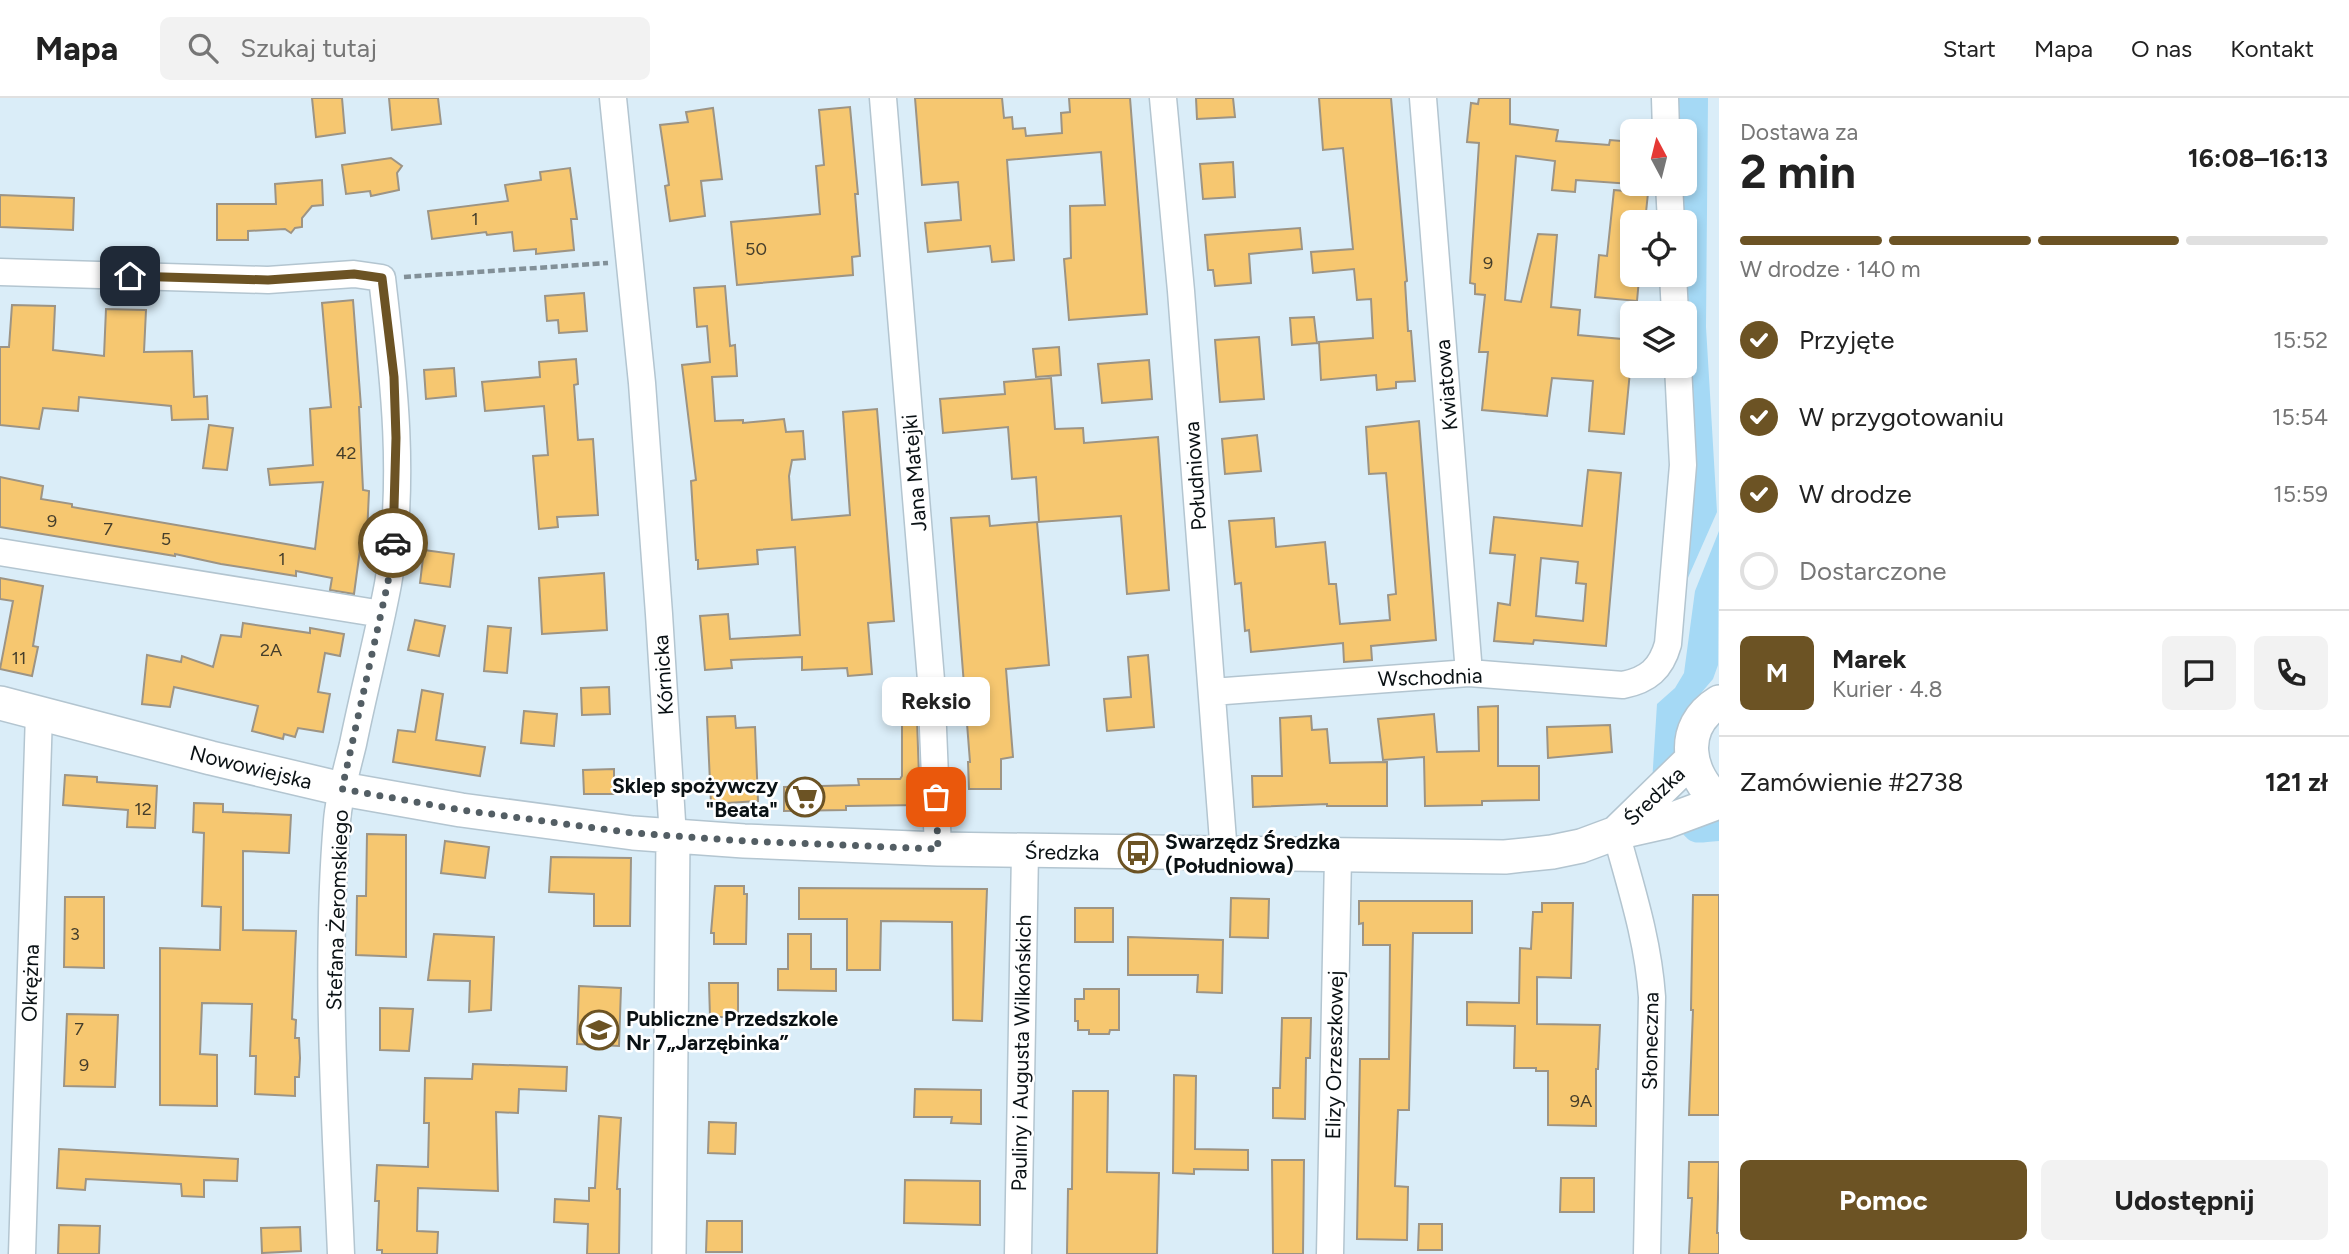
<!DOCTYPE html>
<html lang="pl">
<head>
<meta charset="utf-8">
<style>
  :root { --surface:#fff; --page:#f2f2f2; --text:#222; --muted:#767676; --line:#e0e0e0; --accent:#6c5324 }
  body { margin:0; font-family:Figtree,sans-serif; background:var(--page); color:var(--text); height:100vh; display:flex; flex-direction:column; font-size:26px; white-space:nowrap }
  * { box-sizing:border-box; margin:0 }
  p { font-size:23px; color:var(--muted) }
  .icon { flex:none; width:38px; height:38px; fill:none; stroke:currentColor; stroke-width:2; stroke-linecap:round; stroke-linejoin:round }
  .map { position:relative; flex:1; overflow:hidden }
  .sheet { display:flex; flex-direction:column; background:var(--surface); width:630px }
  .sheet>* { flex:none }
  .needle { width:46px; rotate:353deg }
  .buttons { position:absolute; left:1620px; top:21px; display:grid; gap:14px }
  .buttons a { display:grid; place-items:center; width:77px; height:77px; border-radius:10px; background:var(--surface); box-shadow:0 4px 10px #0003; font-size:35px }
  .pin { position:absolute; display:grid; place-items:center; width:60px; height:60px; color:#fff; margin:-30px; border-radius:14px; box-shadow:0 4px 10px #0006 }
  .courier { position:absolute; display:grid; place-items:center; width:70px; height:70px; margin:-35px; border:5px solid #6c5324; border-radius:50%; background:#fff; color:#222; box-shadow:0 2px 9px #0007 }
  .bubble { position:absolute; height:49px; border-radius:10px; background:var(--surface); box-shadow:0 4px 10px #0003; font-size:23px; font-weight:700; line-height:49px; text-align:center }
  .head em { font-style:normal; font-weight:700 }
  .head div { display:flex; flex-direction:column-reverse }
  .head { display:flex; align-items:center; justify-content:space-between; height:119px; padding:0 21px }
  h1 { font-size:46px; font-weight:700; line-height:52px }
  .bar { display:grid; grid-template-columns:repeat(4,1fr); gap:10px 7px; align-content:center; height:84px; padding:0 21px }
  .bar i { height:9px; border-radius:5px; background:var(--line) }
  .bar .selected { background:var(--accent) }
  .bar p { grid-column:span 4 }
  .line { display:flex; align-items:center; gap:18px; padding:0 21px; border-top:2px solid var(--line) }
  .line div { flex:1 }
  .round { display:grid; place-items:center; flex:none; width:74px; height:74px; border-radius:10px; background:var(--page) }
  ol { padding:0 21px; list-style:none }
  li { display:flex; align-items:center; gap:21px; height:77px }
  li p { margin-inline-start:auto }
  li .icon { padding:7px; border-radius:50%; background:var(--accent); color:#fff; stroke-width:4 }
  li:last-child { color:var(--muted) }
  li i { width:38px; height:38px; border:4px solid var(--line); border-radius:50% }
  .primary-button { display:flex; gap:14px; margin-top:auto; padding:14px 21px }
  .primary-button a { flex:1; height:80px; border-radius:10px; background:var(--accent); color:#fff; font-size:28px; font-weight:700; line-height:80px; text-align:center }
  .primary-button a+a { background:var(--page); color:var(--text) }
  header { display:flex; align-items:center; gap:42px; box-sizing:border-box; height:98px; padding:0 35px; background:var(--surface); border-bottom:2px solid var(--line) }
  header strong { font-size:33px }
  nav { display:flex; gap:38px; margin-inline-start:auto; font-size:24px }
  .search { width:490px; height:63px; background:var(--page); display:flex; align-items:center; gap:18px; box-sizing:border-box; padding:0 24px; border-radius:10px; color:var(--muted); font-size:26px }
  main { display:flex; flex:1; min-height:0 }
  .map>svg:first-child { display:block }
  .green { fill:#a5d9f5 }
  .building { fill:#f6c770; stroke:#9d9484; stroke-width:2; fill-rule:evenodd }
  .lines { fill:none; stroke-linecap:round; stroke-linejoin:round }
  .minor-casing { stroke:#b3c5d0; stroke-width:29 }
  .tertiary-casing { stroke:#b3c5d0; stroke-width:36 }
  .path { stroke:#829098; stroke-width:4.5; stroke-dasharray:7 3.5; stroke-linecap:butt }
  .minor { stroke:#fff; stroke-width:26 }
  .tertiary { stroke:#fff; stroke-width:33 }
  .done { stroke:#535e64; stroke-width:7; stroke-dasharray:0 12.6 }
  .route { stroke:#6c5324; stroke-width:9 }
  .labels { text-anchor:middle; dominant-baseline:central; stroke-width:5; stroke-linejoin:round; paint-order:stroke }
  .number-label { font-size:18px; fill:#453e2b }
  .street-label { font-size:21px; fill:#0a1114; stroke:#fff }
  .poi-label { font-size:21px; font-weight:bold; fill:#0a1114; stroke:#fff; text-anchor:start }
</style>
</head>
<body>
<header>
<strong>Mapa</strong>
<div class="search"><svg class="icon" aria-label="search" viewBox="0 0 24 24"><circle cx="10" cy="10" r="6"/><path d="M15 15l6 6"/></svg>Szukaj tutaj</div>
<nav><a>Start</a><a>Mapa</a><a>O nas</a><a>Kontakt</a></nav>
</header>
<main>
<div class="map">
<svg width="1719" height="1156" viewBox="0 0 1719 1156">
  <rect width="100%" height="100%" fill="#daedf8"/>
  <path class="green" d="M1669,0H1708L1706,229L1717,414L1683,491L1685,124H1677L1675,86H1685V33H1671Z
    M1719,433L1718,567L1713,581L1695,602L1680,627L1673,660L1652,685L1657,606L1675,590L1684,575L1695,493Z
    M1719,721V743C1693,745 1691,749 1676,726Z"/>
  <path class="building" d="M312,0H342L345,35L316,39Z
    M389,0H438L441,26L392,32Z
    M915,0H1002L1004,20L1012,19L1013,31L1025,30L1026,38L1062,35L1061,15L1070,14L1069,0H1130L1147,216L1069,222L1064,161L1071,160L1070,108L1105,107L1101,54L1007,62L1014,162L992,164L990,148L928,154L925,125L961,122L958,84L922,87Z
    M1196,0H1233L1235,19L1197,21Z
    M1319,0H1391L1407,183L1405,184L1408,233H1411L1415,283L1396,284V290L1377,292L1376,277L1321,282L1319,244L1373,240L1371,201L1357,202L1354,171L1313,175L1311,154L1353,151L1343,50L1323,52Z
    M1479,0H1510V26L1558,32L1556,43L1609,47L1610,42L1633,44L1631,86L1576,82L1575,94L1552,92L1555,63L1516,58L1505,202L1521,204L1538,136L1557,137L1551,209L1580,212L1578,237L1633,242L1624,336L1589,333L1593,283L1552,280L1547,318L1482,312L1488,254H1479L1485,197L1475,196V186L1470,185L1479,45L1467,44L1471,5L1478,6Z
    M850,9L858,96H855L860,158L852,159L853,177L737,187L731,124L820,116L816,68L824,67L819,12Z
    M713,10L722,81L701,83L705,118L670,123L665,88L669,87L660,27L688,24L686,14Z
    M391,60L402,68L397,75L399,92L371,98L370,93L346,96L342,67Z
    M1233,64L1235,99L1203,101L1200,66Z
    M570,70L577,121H571L574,152L536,156V151L514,153L512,134L487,137L486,134L432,141L428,113L508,103L505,87L541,82L540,74Z
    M322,82L323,107L312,108L302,120V129L295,130L291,135L285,131L248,133V142H217V106H276L275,86Z
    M1614,92L1648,95L1645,124H1633V177H1638L1637,181H1639L1637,203L1595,199L1599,157L1607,158Z
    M0,97L74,100L73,132L0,129Z
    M1300,130L1302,151L1249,156L1251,185L1215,188L1213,172H1208L1205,137Z
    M725,188L730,248L735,247L737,278L712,279L715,323L743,322V325L784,321L786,334L803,333L805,361L792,362L789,378L792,422L850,417L843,314L877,311L894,523L868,525L872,576L848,578L847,570L802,572V559L731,562L732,570L705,572L700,518L728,516L730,541L800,537L795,449L757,452L758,466L698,471V462H696L691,383L696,382L682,267L710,264L707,228L697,229L694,190Z
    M584,195L587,233L559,235L558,222L547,223L545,198Z
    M353,202L361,309H359L363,392L369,393L367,437H362L354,496L330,492L332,480L296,473V478L221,466L175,456V458L0,429V379L43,388L41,401L72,406V409L315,451L323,384L270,387L268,371L313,367L310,311L331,309L322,205Z
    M12,207L55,208L53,252L104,258L106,211L146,212L144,254L192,253L194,299L207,298L208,321L172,322L171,308L79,299L78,313L43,310L39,331L0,327V249H9Z
    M1314,219L1317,245L1292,247L1290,220Z
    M1259,239L1264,301L1220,304L1215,242Z
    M1059,249L1061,277L1036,279L1033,251Z
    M576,261L578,286L574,287L578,342L593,341L598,417L557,419L558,429L539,431L533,358L548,357L544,308L485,313L482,284L540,279L539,264Z
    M1149,262L1152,301L1102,305L1098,266Z
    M454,270L456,298L426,301L424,272Z
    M1051,280L1055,331L1083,330L1084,345L1158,339L1169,492L1127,496L1121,418L1039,424L1036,379L1012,381L1008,329L943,335L940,301L1005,296L1004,284Z
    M1419,323L1436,542L1371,548L1372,562L1344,564L1343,545L1251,554L1249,532L1245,533L1241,485L1235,486L1229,423L1274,420L1276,449L1325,444L1329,486H1336L1340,526L1390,522L1388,497L1396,496L1386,375L1369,376L1366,329Z
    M209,327L233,330L227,372L203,370Z
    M1257,337L1261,373L1225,376L1222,341Z
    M1588,372L1621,375L1606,548L1534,542L1533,546L1494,543L1498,505L1510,507L1515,457L1490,455L1494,419L1582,428ZM1541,460L1578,464L1576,485L1586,486L1583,523L1536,518Z
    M989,418L990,428L1037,424L1049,567L1006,571L1013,659L1001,661V691H969L968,664H970L951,420Z
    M424,452L454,456L450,489L420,485Z
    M604,475L607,532L542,536L539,480Z
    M0,480L43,488L33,548L38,549L32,578L0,571L13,503L0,501Z
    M415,522L445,528L439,558L408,552Z
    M243,525L310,535V530L344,536L340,558L325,555L318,594L330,596L323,634L298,630L295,639L284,636L283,641L252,633L258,608L174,589L170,609L142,606L147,557L181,564L182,558L213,569L221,537L241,539Z
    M488,528L511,530L507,575L484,573Z
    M1148,557L1154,629L1107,633L1104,601L1131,599L1128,559Z
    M609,589L610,616L582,617L581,590Z
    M422,592L443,596L436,642L485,649L480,678L393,664L398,632L415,634Z
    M1498,608V668H1539V702L1482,703V707L1425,708L1424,659L1383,662L1378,621L1434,616L1437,654L1479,653L1478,609Z
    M524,613L557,616L554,648L521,645Z
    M735,618L736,630L755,629L758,703L711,706L707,619Z
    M1311,618L1312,632L1327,631L1330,665L1387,664V708H1327V706L1253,709L1252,678H1282L1280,620Z
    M902,622H917L920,707L846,708V712L784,713V689L859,687L858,681H900L902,678Z
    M1610,627L1612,654L1548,660L1547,629Z
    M614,671V696H584L583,672Z
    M65,677L97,679V684L157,688L155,730L127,729L128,712L63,707Z
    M194,705L223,706V714L291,717L289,755L243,753V832L296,833L292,921L296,922L295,940H299L300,960L299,979H295V998L255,996L256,958H250L252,906L202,905L200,956L217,957V1008L160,1007V850L220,852L221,809L202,808L204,735L193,734Z
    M367,736L406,737V859L356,857L357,798H366Z
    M445,743L489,749L485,780L441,775Z
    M551,759L631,760L630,828H594V796L549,794Z
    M715,788H744V796H747L746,846H714V835H711Z
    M799,790L987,791L982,923L953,922L952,824L881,823L880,872H847V821H799Z
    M1693,797H1719V1017H1689L1693,912H1691Z
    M65,799H104V870L64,869Z
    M1231,800L1269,801L1268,840L1230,839Z
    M1359,803H1472V835H1413L1409,1012H1398L1395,1088L1408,1089L1407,1142L1357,1141L1360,961H1389L1390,847H1363V825L1359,826Z
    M1542,805H1573L1571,880L1537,879V926L1600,927L1598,971H1596V1028L1548,1027V973H1536V970H1514L1515,928L1467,927V904L1519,905L1520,850L1531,851L1533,814H1542Z
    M1075,810H1113V844H1075Z
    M434,836L494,839L491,912L469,914L470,883L428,882Z
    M788,836H811V871H836V893L778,892V871H788Z
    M1128,839L1223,842L1222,895L1197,894L1198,877H1128Z
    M709,885H738V919H710Z
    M579,888L621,890L619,948L577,946Z
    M1084,891H1119V932H1110L1109,936H1089V932H1078V923H1075V901H1084Z
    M380,910L413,911L409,953L380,952Z
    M67,916L118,917L115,989L64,988Z
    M1282,920H1311L1310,960H1306L1305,1021L1273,1020V990H1280Z
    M473,966L567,969L566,993L519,991L518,1015L496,1014L498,1093L418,1090L417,1133L438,1134L437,1156H382V1152H377L379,1103H375L377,1067L428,1069L429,1025H424L425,980L472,981Z
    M1174,977L1196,978L1195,1051L1248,1052V1072L1194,1071V1076L1173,1075Z
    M915,991L981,992V1026L951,1025L952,1019H914Z
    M1073,993H1108L1107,1074L1159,1075L1157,1156H1067L1068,1091H1072Z
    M599,1018L621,1020L617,1091H620L619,1156H587L588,1126L554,1124L555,1101L589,1103V1090H595Z
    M709,1024L736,1025L735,1056L708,1055Z
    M59,1051L238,1061L237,1083L204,1082V1099L182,1098L181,1086L86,1081L85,1092L57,1090Z
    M1272,1062H1304L1303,1156H1273Z
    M1689,1064H1719L1717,1135H1719V1156H1689L1692,1100H1688Z
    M1561,1080H1594V1114H1560Z
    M905,1082L980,1083V1127L904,1125Z
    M707,1123H742V1154H706Z
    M1419,1126H1442V1152H1418Z
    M59,1127L100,1128L99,1156H58Z
    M300,1129L301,1153L262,1155L261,1130Z"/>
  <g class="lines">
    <defs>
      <path id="minor" d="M613,0L642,285L659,516L673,739
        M883,0L931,582L938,751
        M1163,0L1181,193L1224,756
        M1423,0L1469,575
        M1665,0L1666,33
        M1669,86L1671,124
        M0,174L268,182L354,176L382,180C394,281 406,385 388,486C378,539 364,592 353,646C347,671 339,697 337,723C325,867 335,1012 341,1156
        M1673,177L1675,215
        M0,454L382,516
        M1212,594L1469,575L1623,587C1648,582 1661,571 1668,546L1683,367L1678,268
        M1616,735C1631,790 1648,841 1652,899L1647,1156
        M22,1156L39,615
        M1018,1156L1025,753
        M1330,1156L1338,758"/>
      <path id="tertiary" d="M1719,604C1678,629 1687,677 1719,703
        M0,605L211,660L342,691L461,712L633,735L744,743L938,751L1505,759L1552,754L1581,748L1616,735L1665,724L1719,704
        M1616,735L1692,661
        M669,1156L673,739"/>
    </defs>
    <use href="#minor" class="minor-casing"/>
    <use href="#tertiary" class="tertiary-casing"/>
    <path class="path" d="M404,179L608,165"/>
    <use href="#minor" class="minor"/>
    <use href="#tertiary" class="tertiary"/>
  </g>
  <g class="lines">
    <path class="done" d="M393,445L388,484L342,691L461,712L633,735L744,743L938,751L936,699"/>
    <path class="route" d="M130,178L268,182L354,176L382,180L394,279L396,340L393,445"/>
  </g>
  <defs>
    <symbol id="supermarket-ring" viewBox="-11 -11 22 22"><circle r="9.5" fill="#fff" stroke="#6c5324" stroke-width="1.5"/><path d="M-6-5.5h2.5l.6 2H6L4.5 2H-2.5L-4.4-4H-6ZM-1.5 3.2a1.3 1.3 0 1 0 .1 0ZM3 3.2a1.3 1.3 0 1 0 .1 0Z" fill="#6c5324"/></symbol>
    <symbol id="bus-ring" viewBox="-11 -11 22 22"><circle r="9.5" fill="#fff" stroke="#6c5324" stroke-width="1.5"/><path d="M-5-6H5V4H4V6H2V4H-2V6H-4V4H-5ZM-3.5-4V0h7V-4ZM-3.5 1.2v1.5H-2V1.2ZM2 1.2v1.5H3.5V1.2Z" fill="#6c5324"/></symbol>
    <symbol id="school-ring" viewBox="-11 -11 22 22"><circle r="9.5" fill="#fff" stroke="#6c5324" stroke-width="1.5"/><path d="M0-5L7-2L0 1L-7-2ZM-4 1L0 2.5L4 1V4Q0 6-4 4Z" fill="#6c5324"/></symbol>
  </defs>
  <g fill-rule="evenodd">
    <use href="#supermarket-ring" x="783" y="677" width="44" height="44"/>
    <use href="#bus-ring" x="1116" y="733" width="44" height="44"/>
    <use href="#school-ring" x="577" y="910" width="44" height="44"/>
  </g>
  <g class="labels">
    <g class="number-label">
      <text x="475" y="121">1</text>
      <text x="756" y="151">50</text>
      <text x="1488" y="165">9</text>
      <text x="346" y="355">42</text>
      <text x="52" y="423">9</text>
      <text x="108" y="431">7</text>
      <text x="166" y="441">5</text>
      <text x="282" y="461">1</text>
      <text x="271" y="552">2A</text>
      <text x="19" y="560">11</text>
      <text x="143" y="711">12</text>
      <text x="75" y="836">3</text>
      <text x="79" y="931">7</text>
      <text x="84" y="967">9</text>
      <text x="1581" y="1003">9A</text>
    </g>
    <g class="street-label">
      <text transform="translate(1446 287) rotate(-95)">Kwiatowa</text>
      <text transform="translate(914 375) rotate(-95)">Jana Matejki</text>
      <text transform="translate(1195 378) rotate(-94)">Południowa</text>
      <text transform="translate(663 577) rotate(-94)">Kórnicka</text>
      <text transform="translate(1430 579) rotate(-2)">Wschodnia</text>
      <text transform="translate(251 669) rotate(14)">Nowowiejska</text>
      <text transform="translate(1654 698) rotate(-44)">Średzka</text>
      <text transform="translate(1062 754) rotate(1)">Średzka</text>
      <text transform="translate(337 812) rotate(-88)">Stefana Żeromskiego</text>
      <text transform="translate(30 885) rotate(-88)">Okrężna</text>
      <text transform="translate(1650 943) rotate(-89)">Słoneczna</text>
      <text transform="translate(1021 955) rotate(-89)">Pauliny i Augusta Wilkońskich</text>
      <text transform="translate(1334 957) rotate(-89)">Elizy Orzeszkowej</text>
    </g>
    <g class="poi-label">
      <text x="778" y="687" text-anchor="end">Sklep spożywczy<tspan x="778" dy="24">"Beata"</tspan></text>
      <text x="1165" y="743">Swarzędz Średzka<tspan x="1165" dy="24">(Południowa)</tspan></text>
      <text x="626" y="920">Publiczne Przedszkole<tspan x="626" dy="24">Nr 7„Jarzębinka”</tspan></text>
    </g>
  </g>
</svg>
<div class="buttons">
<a><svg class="needle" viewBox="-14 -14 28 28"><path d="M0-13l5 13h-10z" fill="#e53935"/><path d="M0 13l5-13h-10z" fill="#767676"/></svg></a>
<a><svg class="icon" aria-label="locate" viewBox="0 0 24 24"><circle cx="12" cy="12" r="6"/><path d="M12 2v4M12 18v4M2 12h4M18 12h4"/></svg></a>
<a><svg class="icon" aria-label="layers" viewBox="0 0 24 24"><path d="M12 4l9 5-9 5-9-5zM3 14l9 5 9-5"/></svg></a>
</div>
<div class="pin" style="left:936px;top:699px;background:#ea580c"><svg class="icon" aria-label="bag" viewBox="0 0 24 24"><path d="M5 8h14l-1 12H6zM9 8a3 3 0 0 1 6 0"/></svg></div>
<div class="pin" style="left:130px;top:178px;background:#1f2937"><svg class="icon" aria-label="home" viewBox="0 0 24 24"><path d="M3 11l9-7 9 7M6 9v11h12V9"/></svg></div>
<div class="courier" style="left:393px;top:445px"><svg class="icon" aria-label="car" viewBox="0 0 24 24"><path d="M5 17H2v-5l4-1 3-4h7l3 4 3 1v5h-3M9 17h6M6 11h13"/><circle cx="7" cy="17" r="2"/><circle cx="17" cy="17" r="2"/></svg></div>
<div class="bubble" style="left:882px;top:579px;width:108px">Reksio</div>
</div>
<section class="sheet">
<div class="head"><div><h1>2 min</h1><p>Dostawa za</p></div><em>16:08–16:13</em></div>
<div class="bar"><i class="selected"></i><i class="selected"></i><i class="selected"></i><i></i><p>W drodze · 140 m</p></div>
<ol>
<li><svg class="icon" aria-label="check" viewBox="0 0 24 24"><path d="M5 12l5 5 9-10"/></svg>Przyjęte<p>15:52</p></li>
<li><svg class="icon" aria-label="check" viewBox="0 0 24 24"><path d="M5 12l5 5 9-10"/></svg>W przygotowaniu<p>15:54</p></li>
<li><svg class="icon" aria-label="check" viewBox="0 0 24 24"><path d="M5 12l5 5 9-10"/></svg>W drodze<p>15:59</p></li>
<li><i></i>Dostarczone</li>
</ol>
<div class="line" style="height:126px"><b class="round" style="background:var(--accent);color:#fff">M</b><div><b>Marek</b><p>Kurier · 4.8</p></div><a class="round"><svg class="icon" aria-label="chat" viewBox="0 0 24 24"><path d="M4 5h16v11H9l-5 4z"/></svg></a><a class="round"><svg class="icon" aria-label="phone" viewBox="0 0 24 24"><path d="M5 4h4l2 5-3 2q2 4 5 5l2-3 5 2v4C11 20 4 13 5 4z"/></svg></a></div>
<div class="line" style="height:91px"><div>Zamówienie #2738</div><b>121 zł</b></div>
<div class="primary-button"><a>Pomoc</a><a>Udostępnij</a></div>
</section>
</main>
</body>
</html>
